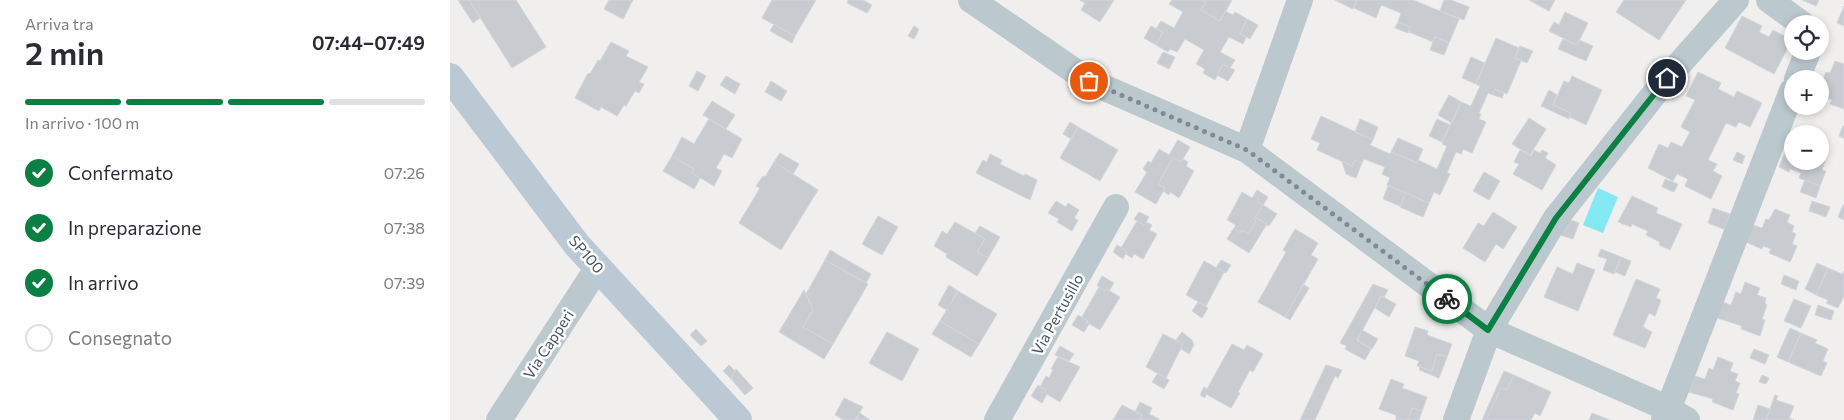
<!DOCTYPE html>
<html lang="it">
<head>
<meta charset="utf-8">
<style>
  :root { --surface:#fff; --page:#f2f2f3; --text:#2b2b33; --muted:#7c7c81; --line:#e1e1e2; --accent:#0b8043 }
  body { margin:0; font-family:Commissioner,sans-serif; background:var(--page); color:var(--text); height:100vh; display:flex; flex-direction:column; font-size:19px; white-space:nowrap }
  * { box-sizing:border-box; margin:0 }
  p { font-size:16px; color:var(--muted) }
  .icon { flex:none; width:28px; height:28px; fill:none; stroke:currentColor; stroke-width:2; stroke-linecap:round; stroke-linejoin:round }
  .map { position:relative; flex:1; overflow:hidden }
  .panel { display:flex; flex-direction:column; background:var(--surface); width:450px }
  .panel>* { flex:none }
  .controls { position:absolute; left:1334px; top:15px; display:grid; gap:10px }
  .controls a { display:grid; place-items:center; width:45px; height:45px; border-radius:50%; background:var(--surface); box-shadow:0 2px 8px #0003; font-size:25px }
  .pin { position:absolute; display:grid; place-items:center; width:42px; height:42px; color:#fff; margin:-21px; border:2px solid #fff; border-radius:50%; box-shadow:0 1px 5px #0007 }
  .courier { position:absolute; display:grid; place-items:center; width:50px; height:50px; margin:-25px; border:4px solid #0b8043; border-radius:50%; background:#fff; color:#222; box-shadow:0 1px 6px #0007 }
  .summary em { font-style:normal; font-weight:600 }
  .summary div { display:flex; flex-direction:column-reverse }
  .summary { display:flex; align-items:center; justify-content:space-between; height:85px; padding:0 25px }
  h1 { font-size:32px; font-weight:600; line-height:38px }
  .bar { display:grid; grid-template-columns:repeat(4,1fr); gap:8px 5px; align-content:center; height:60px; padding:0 25px }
  .bar i { height:6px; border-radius:4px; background:var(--line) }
  .bar .on { background:var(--accent) }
  .bar p { grid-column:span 4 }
  ol { padding:0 25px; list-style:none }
  li { display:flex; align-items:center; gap:15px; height:55px }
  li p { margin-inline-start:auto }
  li .icon { padding:5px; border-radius:50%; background:var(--accent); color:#fff; stroke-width:4 }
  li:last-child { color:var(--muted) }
  li i { width:28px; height:28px; border:2px solid var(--line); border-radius:50% }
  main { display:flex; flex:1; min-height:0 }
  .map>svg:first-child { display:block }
  .water { fill:#83e8f2 }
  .building { fill:#c8ccd1; stroke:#d2d5da }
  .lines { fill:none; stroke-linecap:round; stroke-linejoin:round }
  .street { stroke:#bbc8ce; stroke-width:26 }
  .secondary { stroke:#bac9d4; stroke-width:28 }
  .done { stroke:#818a90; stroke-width:5; stroke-dasharray:0 9 }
  .route { stroke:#0b8043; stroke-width:6 }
  .labels { text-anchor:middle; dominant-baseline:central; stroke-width:5; stroke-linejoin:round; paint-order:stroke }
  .street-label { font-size:15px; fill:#45545d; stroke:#fff }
</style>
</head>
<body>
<main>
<section class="panel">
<div class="summary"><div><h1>2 min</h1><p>Arriva tra</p></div><em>07:44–07:49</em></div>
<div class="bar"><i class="on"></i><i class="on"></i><i class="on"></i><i></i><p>In arrivo · 100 m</p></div>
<ol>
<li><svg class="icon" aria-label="check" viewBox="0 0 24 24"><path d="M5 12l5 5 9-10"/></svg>Confermato<p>07:26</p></li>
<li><svg class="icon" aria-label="check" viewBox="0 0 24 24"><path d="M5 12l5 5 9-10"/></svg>In preparazione<p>07:38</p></li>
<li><svg class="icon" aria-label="check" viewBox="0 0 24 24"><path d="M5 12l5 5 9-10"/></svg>In arrivo<p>07:39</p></li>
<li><i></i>Consegnato</li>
</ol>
</section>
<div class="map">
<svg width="1394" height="420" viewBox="0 0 1394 420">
  <rect width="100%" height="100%" fill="#f1eeee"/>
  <path class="water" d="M1148,188L1168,197L1153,233L1133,225Z"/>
  <path class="building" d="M8,0H19L30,18L23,23Z
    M19,0H66L96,47L62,68Z
    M159,0H183L173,19L154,9Z
    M322,0H366L345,36L312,18Z
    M398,0H413L422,5L417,13L397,3Z
    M630,0H664L650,22L631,10L635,3Z
    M722,0H753L756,2L751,10L770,21L775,11L783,15L785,12L797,19L790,34L796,37L793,44L779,37L770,52L785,60L780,68L773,64L765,80L753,73L755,69L746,64L754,50L735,39L727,52L720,49L718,52L706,45L713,32L706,29L711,21L724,28L733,12L719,4Z
    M753,0H782L770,21L751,10L756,2Z
    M885,0H905L907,1L903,9Z
    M905,0H963L1009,19L999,43L985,37L983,42L959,32L960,27L948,22L951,13L931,5L926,18L904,8L907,1Z
    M994,0H1001L1019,7L1014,20L990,11Z
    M1079,0H1105L1099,11Z
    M1174,0H1236L1209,40L1166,12Z
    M1352,0H1369L1366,6Z
    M1394,6V26L1387,23Z
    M1115,12L1138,23L1127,45L1099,31L1104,22L1109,25Z
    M1292,16L1312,26L1309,32L1319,37L1323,30L1342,40L1324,74L1275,48Z
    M797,19L808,25L800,39L790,34Z
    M948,22L960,27L958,33L945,28Z
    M324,24L345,36L342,43L320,31Z
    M464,26L469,29L464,39L458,36Z
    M701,26L713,32L706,45L694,38Z
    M985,37L999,43L994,55L980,50Z
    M1046,38L1069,48L1065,58L1071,61L1057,94L1045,89L1043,95L1038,93L1029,113L1031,114L1029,119L1036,122L1022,153L1013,149L1011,154L1006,152L997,173L1000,174L990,195L984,192L979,203L937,185L940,178L932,174L935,167L914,159L912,163L905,160L902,166L867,150L870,143L861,139L871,116L923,140L920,145L940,154L941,152L967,163L968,160L987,169L997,146L992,144L1000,125L1011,102L1021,106L1030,86L1026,84Z
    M1113,39L1127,45L1129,40L1143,46L1136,61L1108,49Z
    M161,42L179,51L176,56L198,67L189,82L194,84L189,93L185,91L176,106L174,105L167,116L151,107L149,111L125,98L138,73L140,74L148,60L150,61Z
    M1070,46L1083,51L1077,63L1065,58Z
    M713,52L725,57L719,69L707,63Z
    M1021,57L1035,63L1026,84L1012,78Z
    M1385,61L1394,64V109L1380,104L1382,100L1371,95L1370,97V79H1365V77L1373,79L1376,72L1380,73Z
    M773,64L785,70L778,81L767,75Z
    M247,71L256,76L248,91L239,86Z
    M1248,72L1271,83L1268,89L1284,97L1287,91L1312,103L1300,127L1289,122L1286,127L1276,123L1258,160L1267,164L1263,171L1272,176L1261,199L1235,186L1238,179L1227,174L1223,181L1198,168L1209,144L1218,148L1221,142L1232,147L1240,132L1231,127L1245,100L1236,96Z
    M276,76L290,84L285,94L270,85Z
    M1122,76L1152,90L1136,125L1120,117L1121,113L1103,105L1114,81L1119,83Z
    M321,81L337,91L331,101L315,92Z
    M1045,89L1054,93L1052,98L1043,95Z
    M1099,90L1107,95L1103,105L1121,113L1119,119L1091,106Z
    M999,95L1011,102L1002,123L988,115Z
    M262,101L285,115L276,129L253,115Z
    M1079,118L1096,129L1080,155L1062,144Z
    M259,119L292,139L282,158L274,154L266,168L272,171L264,186L242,173L244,169L222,156L232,137L244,144Z
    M910,119L928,127L923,140L905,132Z
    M987,119L1000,125L992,142L979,136Z
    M620,122L628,127L621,139L613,134Z
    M1393,126H1394V138L1389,136Z
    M628,127L668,150L650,181L610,158Z
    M948,138L973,149L967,163L941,152Z
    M728,140L740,147L731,162L723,158L708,184L715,188L706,204L685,192L697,172L693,169L698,161L701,163L709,149L719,155Z
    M1370,149L1376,151L1373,159L1375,160L1372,170L1376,171L1370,186L1349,178L1351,173L1340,169L1339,172L1329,167L1336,150L1342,152V161H1370Z
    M1070,150L1081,156L1084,150L1090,153L1092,150L1098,153L1095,158L1106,165L1092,190L1063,174L1069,164L1064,162Z
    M1287,152L1295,156L1292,164L1283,160Z
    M330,153L349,164L343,174L324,162Z
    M540,154L552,160L550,164L574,176L575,174L587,180L580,200L526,173L533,160L537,162Z
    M222,156L244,169L242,173L250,178L244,189L213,171Z
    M723,158L731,162L733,159L738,162L736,166L744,171L729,198L720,192L719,195L713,191L715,188L708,184Z
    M905,160L912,163L906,178L896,174L892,161L902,166Z
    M324,162L368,190L331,250L289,223L310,188L306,186L313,176L315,177Z
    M1034,172L1050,181L1039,200L1023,191Z
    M1215,179L1228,184L1224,192L1212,187Z
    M1355,180L1370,186L1366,198L1350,192Z
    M938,186L956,193L950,206L933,199Z
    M807,190L818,197L813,205L807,201L809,198L804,195Z
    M792,192L802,198L804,195L809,198L807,201L813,205L804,219L806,221L798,234L792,230L790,233L784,228L786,225L777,220Z
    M956,193L979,203L973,217L950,207Z
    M1182,196L1208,208L1206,213L1232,224L1220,250L1209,245L1210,242L1196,235L1198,231L1182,224L1181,227L1168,222Z
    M606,201L616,207L618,203L629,210L624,218L628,220L622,231L607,222L609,219L598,213Z
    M1362,201L1380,207L1376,217L1359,211Z
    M813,205L827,214L819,226L805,217Z
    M1393,205H1394V220L1388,217Z
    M1263,208L1280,214L1274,229L1258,223Z
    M1325,209L1340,215L1337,222L1344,226L1342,232L1346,234L1342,244L1347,246L1340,262L1319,253L1321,249L1313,246L1312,249L1296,242L1303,225L1312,228L1316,219L1319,220Z
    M689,212L699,217L694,225L684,219Z
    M1043,212L1067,227L1053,249L1046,244L1035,262L1013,248L1028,223L1034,226Z
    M428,216L448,227L432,255L412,244Z
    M805,217L817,224L799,253L777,239L784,228L790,233L792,230L798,234L806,221L804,219Z
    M1116,218L1129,223L1123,239L1110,235Z
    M687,221L694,225L696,222L702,225L699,230L707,234L693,259L684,254L682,258L676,254L677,251L671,248Z
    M505,222L535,239L527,252L538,258L527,276L496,257L497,254L484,246L492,231L497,234Z
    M530,226L550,237L538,258L527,252L535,239L525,233Z
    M845,229L868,243L861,255L868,259L835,317L808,302L836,252L833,250Z
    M667,245L677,251L673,259L663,252Z
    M1151,249L1171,257L1164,274L1153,270L1157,259L1148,256Z
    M380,250L421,274L416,283L375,260Z
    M1171,257L1181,261L1175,276L1165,272Z
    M375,260L418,284L383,344L353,327L363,310L356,294Z
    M771,260L781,265L776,273L766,268Z
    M754,261L774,272L756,306L736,295Z
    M1127,263L1145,270L1128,311L1094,297L1107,267L1123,274Z
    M1367,263L1378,268L1366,295L1355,289Z
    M1378,268L1392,274L1394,271V296L1388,308L1376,303L1378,300L1366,295Z
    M1334,275L1349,281L1346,290L1331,284Z
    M652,276L664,283L659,291L656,289L655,291L647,285Z
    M1186,279L1210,289L1206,298L1211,300L1205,316L1199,313L1193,327L1202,332L1195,348L1163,335Z
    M1295,282L1310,288L1307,295L1316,298L1315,303L1317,305L1312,319L1315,320L1310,336L1291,329L1292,326L1264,317L1270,301L1281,305L1286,292L1291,294Z
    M853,284L859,288L840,320L835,317Z
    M923,284L938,290L934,297L931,296L907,340L921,349L915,360L895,349L897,346L890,343Z
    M499,285L508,291L497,310L488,305Z
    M649,287L655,291L656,289L670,297L650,330L636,322L638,321L632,317Z
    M354,290L363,310L353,327L383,344L374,359L329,332Z
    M508,291L547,314L529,344L490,321Z
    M931,296L946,304L939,317L925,308Z
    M1344,299L1361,306L1351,328L1334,321Z
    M748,302L758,308L752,318L742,311Z
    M1368,305L1384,311L1381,320L1365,315Z
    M628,315L638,321L636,322L639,324L634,332L622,325Z
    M490,321L529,344L521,357L482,334Z
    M965,327L978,331L977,335L1002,344L997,357L987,354L982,371L967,366L969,361L955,356Z
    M1340,328L1351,333L1338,362L1327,357Z
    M246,329L257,341L251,346L240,335Z
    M912,330L928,339L922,349L907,340Z
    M437,332L469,349L452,381L419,363Z
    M732,332L742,340L744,345L739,354L731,349L733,344L726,340Z
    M1351,333L1367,340L1365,343L1378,349L1373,361L1377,363L1371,376L1338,362Z
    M713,334L733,344L716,378L696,367Z
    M782,344L794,350L797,345L813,354L803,372L800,370L788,392L790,393L781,408L756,394L755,398L750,395L754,387L757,389Z
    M610,346L624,354L619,361L605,355Z
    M1304,349L1319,355L1315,364L1300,358Z
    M987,354L997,357L989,378L969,370L970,366L982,371Z
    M608,357L630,367L610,402L595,393L596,390L590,387L596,376L599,378L603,370L601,369Z
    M1268,357L1283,363L1280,371L1288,374L1285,381L1290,383L1286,393L1289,394L1283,410L1262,402L1263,399L1239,392L1245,376L1255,379L1259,368L1263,370Z
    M279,365L285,371L281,379L273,371Z
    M876,365L892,370L888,378L885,376L865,420H850Z
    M286,369L303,388L295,395L281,379Z
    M1054,371L1064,375L1057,390L1051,388L1037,418L1040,420H1032Z
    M708,373L719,380L714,389L702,382Z
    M1064,375L1101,392L1090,416L1085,413L1081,420H1040L1037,418L1051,388L1057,390Z
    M1312,375L1319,378L1316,384L1309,382Z
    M941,379L954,384L952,388L977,397L972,411L962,408L958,420H946V415L929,409Z
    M588,385L596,390L595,393L597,394L592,403L581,396Z
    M1325,395L1328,396L1326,400L1344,406L1339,418L1344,420H1316Z
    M394,398L413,407L405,420H394L385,415Z
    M690,402L702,408L699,414L709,419V420H690L692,415L685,412Z
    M672,405L692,415L690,420H663Z
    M1308,405L1320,409L1316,420H1303Z
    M962,408L972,411L969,420H958Z
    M410,413L420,420H406Z
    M1142,413L1160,420H1139Z"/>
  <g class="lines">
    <path class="street" d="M521,0L639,81L797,150L1039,330L1219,409L1237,420
      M1319,0L1352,24
      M1347,79L1358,51
      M797,150L850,0
      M49,420L148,267
      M547,420L666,207
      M1006,420L1039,330L1106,218L1217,78L1286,0
      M1214,420L1342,91"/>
    <path class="secondary" d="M0,77L127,245L288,420"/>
  </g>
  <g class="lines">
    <path class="done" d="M639,81L797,150L997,299"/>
    <path class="route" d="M997,299L1038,330L1106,218L1217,78"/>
  </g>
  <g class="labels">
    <g class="street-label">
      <text transform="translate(137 254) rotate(49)">SP100</text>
      <text transform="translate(607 314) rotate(-61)">Via Pertusillo</text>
      <text transform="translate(98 344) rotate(-57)">Via Capperi</text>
    </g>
  </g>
</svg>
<div class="controls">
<a><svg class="icon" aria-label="locate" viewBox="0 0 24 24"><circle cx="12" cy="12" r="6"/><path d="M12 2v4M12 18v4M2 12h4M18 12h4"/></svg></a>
<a>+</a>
<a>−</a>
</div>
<div class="pin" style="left:639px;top:81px;background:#ea580c"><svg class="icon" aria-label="bag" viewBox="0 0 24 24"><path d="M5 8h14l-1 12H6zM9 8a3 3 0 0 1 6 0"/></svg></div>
<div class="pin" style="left:1217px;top:78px;background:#1f2937"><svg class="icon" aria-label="home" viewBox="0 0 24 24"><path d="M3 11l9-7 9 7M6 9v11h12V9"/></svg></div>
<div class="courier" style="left:997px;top:299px"><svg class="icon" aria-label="bike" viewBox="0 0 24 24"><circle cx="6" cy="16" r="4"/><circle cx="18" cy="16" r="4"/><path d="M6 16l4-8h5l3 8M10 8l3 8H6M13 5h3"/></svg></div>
</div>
</main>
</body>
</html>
